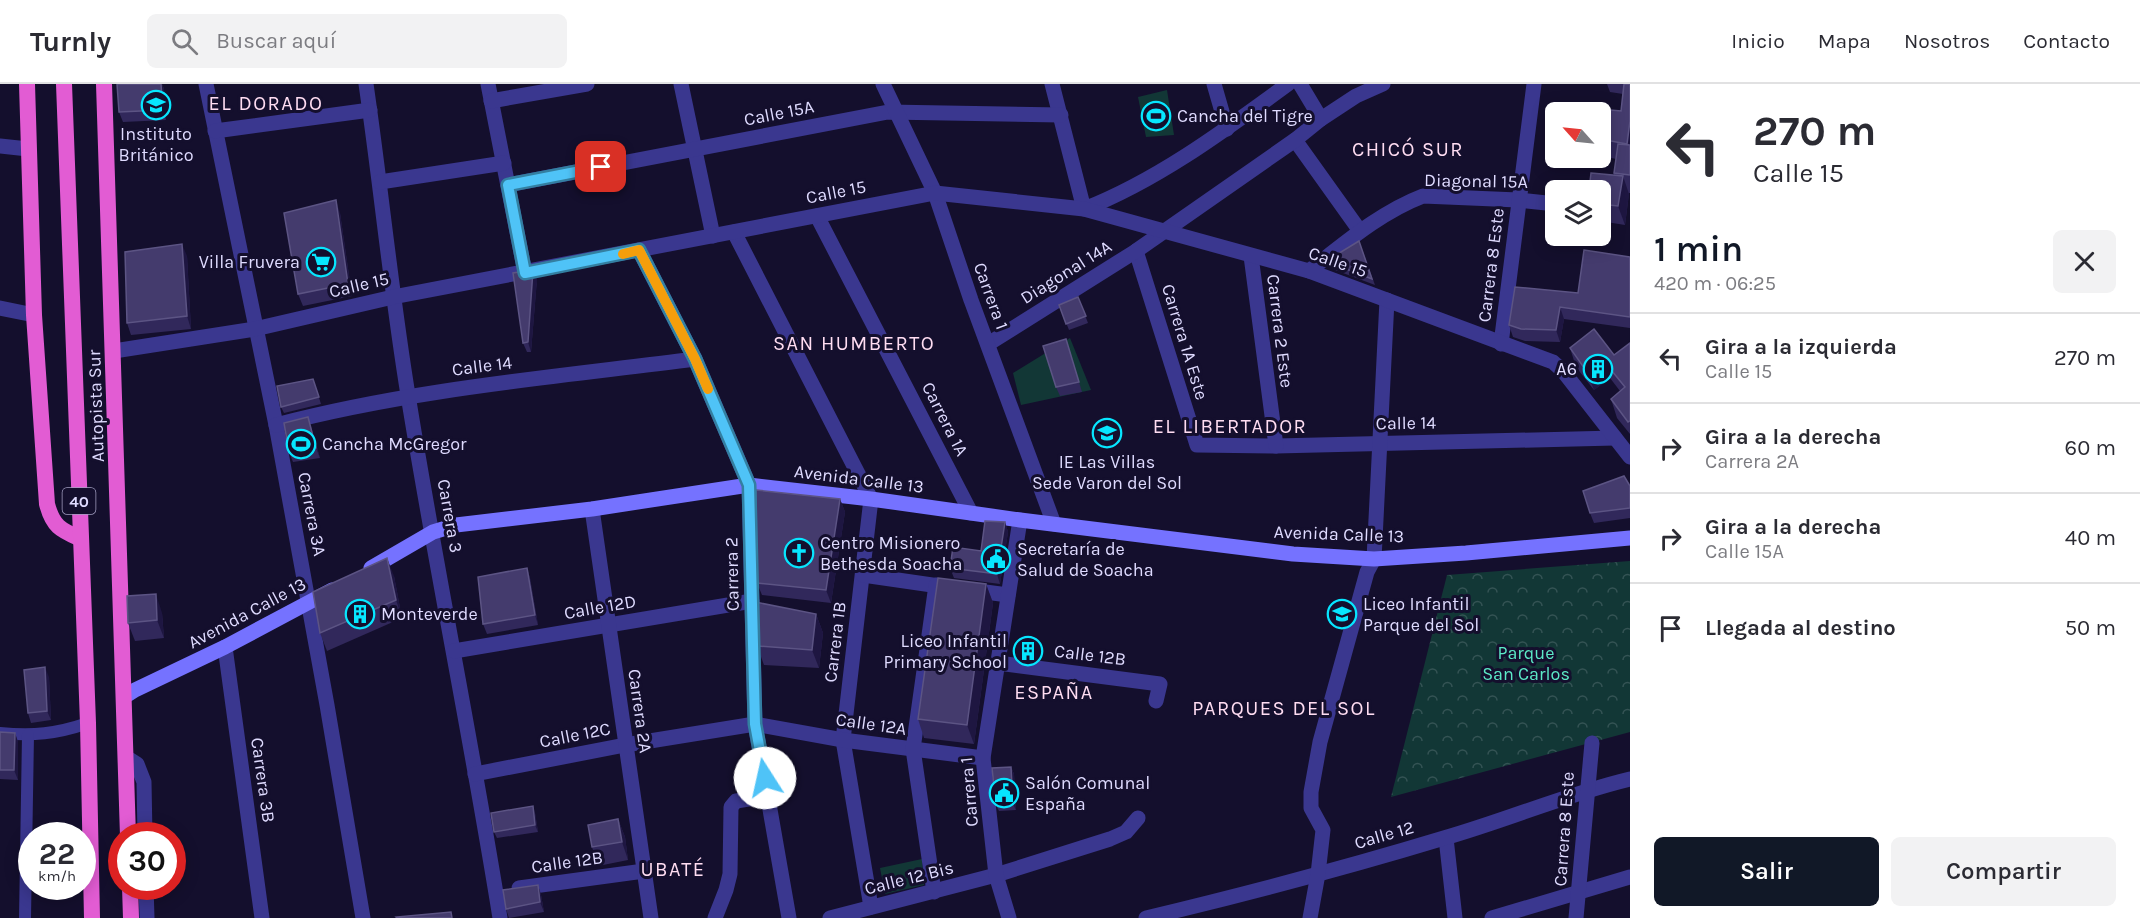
<!DOCTYPE html>
<html lang="es">
<meta charset="utf-8">
<style>
:root{--surface:#fff;--page:#f2f2f3;--text:#2b2b33;--muted:#7c7c81;--line:#e1e1e2;--accent:#111827}
body{margin:0;font-family:Karla,sans-serif;background:var(--page);color:var(--text);height:100vh;display:flex;flex-direction:column;font-size:22px;white-space:nowrap}
*{box-sizing:border-box;margin:0}
p{font-size:20px;color:var(--muted)}
.icon{flex:none;width:33px;height:33px;fill:none;stroke:currentColor;stroke-width:2;stroke-linecap:round;stroke-linejoin:round}
.map{position:relative;flex:1;overflow:hidden}
.details{display:flex;flex-direction:column;background:var(--surface);width:510px}
.details>*{flex:none}
.hud{background:#fff;color:var(--text);overflow:hidden}
.needle{width:39px;rotate:297deg}
.controls{position:absolute;left:1545px;top:18px;display:grid;gap:12px}
.controls a{display:grid;place-items:center;width:66px;height:66px;border-radius:9px;background:var(--surface);box-shadow:0 3px 15px #0003;font-size:30px}
.speed{position:absolute;left:18px;top:738px;display:flex;gap:12px;font-size:30px;font-weight:700;text-align:center}
.speed>*{display:grid;place-content:center;width:78px;height:78px;border-radius:50%;background:var(--surface);box-shadow:0 3px 15px #0003;line-height:1}
.speed small{font-size:15px;font-weight:400}
.speed .limit{border:9px solid #d22;background:#fff;color:#111}
.pin{position:absolute;display:grid;place-items:center;width:51px;height:51px;color:#fff;margin:-26px;border-radius:12px;box-shadow:0 3px 9px #0006}
.me{position:absolute;width:66px;margin:-33px;rotate:350deg;stroke-linejoin:round;filter:drop-shadow(0 0 4px #0008)}
.turn{display:flex;align-items:center;gap:21px;height:126px;padding:0 24px;font-size:27px}
.turn .icon{width:78px;height:78px;stroke-width:2.5}
.turn b{display:block;font-size:42px;line-height:51px}
.round{display:grid;place-items:center;flex:none;width:63px;height:63px;border-radius:9px;background:var(--page)}
.overview{display:flex;align-items:center;justify-content:space-between;height:102px;padding:0 24px}
h1{font-size:36px;font-weight:600;line-height:45px;color:var(--accent)}
.button{display:flex;gap:12px;margin-top:auto;padding:12px 24px}
.button a{flex:1;height:69px;border-radius:9px;background:var(--accent);color:#fff;font-size:24px;font-weight:600;line-height:69px;text-align:center}
.button a+a{background:var(--page);color:var(--text)}
ul{padding:0;list-style:none}
li{display:flex;align-items:center;gap:18px;height:90px;padding:0 24px;border-top:2px solid var(--line)}
li div{flex:1}
li b{display:block;font-size:22px}
li em{font-style:normal}
header{display:flex;align-items:center;gap:36px;box-sizing:border-box;height:84px;padding:0 30px;background:var(--surface);border-bottom:2px solid var(--line)}
header strong{font-size:28px}
nav{display:flex;gap:33px;margin-inline-start:auto;font-size:21px}
.search{width:420px;height:54px;background:var(--page);display:flex;align-items:center;gap:15px;box-sizing:border-box;padding:0 21px;border-radius:9px;color:var(--muted);font-size:22px}
main{display:flex;flex:1;min-height:0}
.map>svg:first-child{display:block}
.grass{fill:#123736}
.park{fill:url(#park-crowns)}
.lines{fill:none;stroke-linecap:round;stroke-linejoin:round}
.pedestrian{stroke:#3a378f;stroke-width:12}
.minor{stroke:#3a378f;stroke-width:15}
.tertiary{stroke:#3a378f;stroke-width:15}
.secondary{stroke:#7572ff;stroke-width:15}
.trunk{stroke:#e25cd3;stroke-width:16}
.wall{fill:#31285b}
.shaded-wall{fill:#1e1641}
.building{fill:#443b6d;stroke:#5c5484;stroke-width:1.5}
.route-casing{stroke:#337fa1;stroke-width:15}
.route{stroke:#4fc3f7;stroke-width:10}
.slow{stroke:#f59e0b;stroke-width:10}
.labels{text-anchor:middle;dominant-baseline:central;stroke-width:6;stroke-linejoin:round;paint-order:stroke}
.shield{fill:#140f2d;stroke:#a29ec0;stroke-width:1.5}
.shield-label{font-size:16px;font-weight:bold;fill:#dfdbff}
.street-label{font-size:18px;fill:#dfdbff;stroke:#140f2d}
.poi-label{font-size:18px;fill:#dfdbff;stroke:#140f2d;text-anchor:start}
.park-label{font-size:18px;fill:#5ceac7;stroke:#140f2d}
.neighbourhood-label{font-size:20px;letter-spacing:1.5px;fill:#ffddf2;stroke:#140f2d}
</style>
<header>
<strong>Turnly</strong>
<div class="search"><svg class="icon" aria-label="search" viewBox="0 0 24 24"><circle cx="10" cy="10" r="6"/><path d="M15 15l6 6"/></svg>Buscar aquí</div>
<nav><a>Inicio</a><a>Mapa</a><a>Nosotros</a><a>Contacto</a></nav>
</header>
<main>
<div class="map">
<svg width="1630" height="834" viewBox="0 0 1630 834">
<defs>
<pattern id="park-crowns" width="20" height="18" patternUnits="userSpaceOnUse" patternTransform="scale(1.5)"><rect width="20" height="18" fill="#123736"/><path d="M2 6a3 3 0 1 1 6 0M12 15a3 3 0 1 1 6 0" fill="none" stroke="#345354"/></pattern>
</defs>
<rect width="100%" height="100%" fill="#140f2d"/>
<!-- grass -->
<g class="grass">
<path d="M1167 6 1174 51 1146 53 1138 13Z"/>
<path d="M1070 254 1091 306 1021 321 1013 289Z"/>
<path d="M922 775 924 801 885 810 880 784Z"/>
</g>
<!-- park -->
<path class="park" d="M1630 477V648L1391 713 1447 491Z"/>
<g class="lines">
<!-- pedestrian -->
<g class="pedestrian">
<path d="M0 649C33 652 56 650 88 639"/>
<path d="M25 834 28 651"/>
</g>
<!-- minor -->
<g class="minor">
<path d="M206 0 276 341 327 621 363 834"/>
<path d="M366 0C381 103 391 207 408 311 436 485 472 659 500 834"/>
<path d="M488 0 525 189"/>
<path d="M681 0 713 152"/>
<path d="M1052 0 1084 125C1158 96 1225 46 1288 0"/>
<path d="M1214 0 1227 45"/>
<path d="M1300 0 1321 35"/>
<path d="M491 17 587 0"/>
<path d="M215 47 370 26"/>
<path d="M1295 56 1360 147"/>
<path d="M0 62 28 65"/>
<path d="M380 98 504 79"/>
<path d="M508 101 888 28 1061 31"/>
<path d="M817 132 971 429"/>
<path d="M734 148 871 415 843 656 871 823"/>
<path d="M639 166 695 275 749 401 755 640 789 834"/>
<path d="M1136 167 1197 361 1276 362 1615 354"/>
<path d="M1251 172 1276 362"/>
<path d="M1309 187C1345 159 1381 128 1423 112L1518 116 1556 120"/>
<path d="M0 224 34 231"/>
<path d="M988 260 1136 167 1295 56 1321 35 1356 12 1383 0"/>
<path d="M1501 260 1534 0"/>
<path d="M276 341C413 305 555 293 695 275"/>
<path d="M863 491 946 503"/>
<path d="M970 506 1008 511"/>
<path d="M225 563 262 834"/>
<path d="M454 567 752 517"/>
<path d="M998 579 1160 600 1156 617"/>
<path d="M126 673 137 680 144 698 145 752"/>
<path d="M475 690 625 661 755 640 843 656 983 674"/>
<path d="M1446 754 1455 834"/>
<path d="M146 802 147 834"/>
<path d="M519 804 644 787"/>
<path d="M934 808 913 665 936 501"/>
<path d="M715 834 726 806 730 790 731 723 736 717 768 712"/>
<path d="M830 834 996 791 1110 755 1126 748 1138 734"/>
<path d="M1009 834 996 791 983 674 1020 436"/>
<path d="M1146 834C1246 810 1345 784 1444 754 1507 736 1567 710 1630 695"/>
<path d="M1310 834 1318 790 1323 746 1311 724V708L1320 658 1367 488 1374 475 1387 216"/>
<path d="M1492 834 1630 793"/>
<path d="M1576 834 1592 659"/>
</g>
<!-- tertiary -->
<g class="tertiary">
<path d="M883 0 935 109 971 216 1054 440"/>
<path d="M114 267 255 245 393 213 935 109 1084 125 1309 187 1553 278 1563 287 1630 373"/>
<path d="M592 425 651 834"/>
</g>
<!-- secondary -->
<g class="secondary">
<path d="M371 484 433 448 456 441 592 425 749 401 871 415 1020 436 1293 470 1374 475 1466 469 1630 454"/>
<path d="M124 613 135 606 225 563 332 506"/>
</g>
<!-- trunk -->
<g class="trunk">
<path d="M27 0 34 231 47 420C53 443 61 446 81 455"/>
<path d="M64 0 88 639 92 834"/>
<path d="M104 0 128 752"/>
<path d="M130 802 131 834"/>
</g>
</g>
<!-- wall -->
<g class="wall">
<path d="M117 0H162L164 5 166 36 123 38 119 28Z"/>
<path d="M1607 0H1630V109H1629L1625 141 1600 137V106L1614 91V89L1616 75 1603 72 1600 66V28L1621 27 1623 10 1610 8Z"/>
<path d="M340 129 352 212 303 222 298 210Z"/>
<path d="M1359 157 1375 201 1335 186 1333 180Z"/>
<path d="M187 172 191 245 131 251 127 239Z"/>
<path d="M1630 173V244L1564 235 1560 258 1525 257 1513 253 1509 241 1578 209Z"/>
<path d="M537 195 531 268H527L523 259Z"/>
<path d="M1078 213 1088 239 1069 246 1059 221Z"/>
<path d="M1630 259V350L1617 334 1611 315 1620 307 1610 294 1594 306 1576 283 1570 264 1614 271Z"/>
<path d="M1069 264 1082 308 1060 312 1056 303Z"/>
<path d="M313 295 321 320 284 329 281 323Z"/>
<path d="M311 343 320 374 293 378 289 368Z"/>
<path d="M1630 402V434L1594 439 1590 429Z"/>
<path d="M840 415 845 428 831 519 762 511 757 499Z"/>
<path d="M1005 438 1008 448 1000 500 954 494 950 484 981 467Z"/>
<path d="M527 484 530 494 538 541 487 550 483 540Z"/>
<path d="M394 492 402 534 327 567 320 549Z"/>
<path d="M986 500 993 519 974 660 924 654 918 635Z"/>
<path d="M162 529 164 554 135 557 128 539Z"/>
<path d="M816 530 823 549 819 584 764 581 757 562Z"/>
<path d="M49 593 51 636 31 639 28 629Z"/>
<path d="M0 648 15 649 18 658V696L0 695Z"/>
<path d="M1011 683 1014 690 1016 726 999 727 996 721Z"/>
<path d="M535 729 538 748 497 754 494 748Z"/>
<path d="M618 735 625 753 628 776 598 782 592 763Z"/>
<path d="M538 801 541 811 544 828 509 834 506 825Z"/>
</g>
<!-- shaded-wall -->
<g class="shaded-wall">
<path d="M161 0H162L164 5 166 36 163 26Z"/>
<path d="M1630 37V69L1627 60Z"/>
<path d="M1623 92 1629 110 1625 141 1618 122Z"/>
<path d="M336 116 340 129 352 212 348 200Z"/>
<path d="M182 160 187 172 191 245 187 232Z"/>
<path d="M533 186 537 195 531 268 528 258Z"/>
<path d="M1560 223 1564 235 1560 258 1556 246Z"/>
<path d="M1603 276 1610 294 1594 306 1587 288Z"/>
<path d="M308 333 311 343 320 374 316 364Z"/>
<path d="M840 415 845 428 831 519 826 506Z"/>
<path d="M1005 438 1008 448 1000 500 997 490Z"/>
<path d="M387 474 394 492 402 534 396 516Z"/>
<path d="M527 484 530 494 538 541 535 531Z"/>
<path d="M986 500 993 519 974 660 967 641Z"/>
<path d="M156 510 162 529 164 554 157 536Z"/>
<path d="M816 530 823 549 819 584 812 566Z"/>
<path d="M45 583 49 593 51 636 47 627Z"/>
<path d="M15 649 18 658V696L14 686Z"/>
<path d="M1011 683 1014 690 1016 726 1013 720Z"/>
<path d="M533 722 535 729 538 748 535 741Z"/>
<path d="M618 735 625 753 628 776 622 758Z"/>
<path d="M538 801 541 811 544 828 540 818Z"/>
</g>
<!-- building -->
<g class="building">
<path d="M117 0H161L163 26 119 28Z"/>
<path d="M1624 0H1630V37L1627 60 1600 55V28H1599L1600 25 1621 27Z"/>
<path d="M1618 60 1630 61V91L1614 89Z"/>
<path d="M1591 89 1623 92 1618 122 1600 120V106H1589Z"/>
<path d="M336 116 348 200 298 210 284 129Z"/>
<path d="M1359 157 1372 195 1333 180 1336 171Z"/>
<path d="M182 160 187 232 127 239 125 168Z"/>
<path d="M1584 166 1630 173V233L1560 223 1556 246 1521 245 1509 241 1515 203 1578 209Z"/>
<path d="M533 186 528 258 523 259 513 189Z"/>
<path d="M1078 213 1086 232 1066 240 1059 221Z"/>
<path d="M1594 245 1614 271 1630 259V337L1628 338 1611 315 1625 303 1603 276 1587 288 1570 264Z"/>
<path d="M1066 255 1079 298 1056 303 1043 262Z"/>
<path d="M313 295 319 313 281 323 277 302Z"/>
<path d="M308 333 316 364 289 368 284 339Z"/>
<path d="M1624 392 1630 402V424L1590 429 1583 407Z"/>
<path d="M756 406 840 415 826 506 757 499Z"/>
<path d="M985 437 1005 438 997 490 950 484 953 463 981 467Z"/>
<path d="M387 474 396 516 320 549 313 508Z"/>
<path d="M527 484 535 531 483 540 478 493Z"/>
<path d="M938 494 986 500 967 641 918 635Z"/>
<path d="M156 510 157 536 128 539 127 512Z"/>
<path d="M755 518 816 530 812 566 757 562Z"/>
<path d="M45 583 47 627 28 629 24 586Z"/>
<path d="M0 648 15 649 14 686H0Z"/>
<path d="M1011 683 1013 720 996 721 992 684Z"/>
<path d="M533 722 535 741 494 748 491 729Z"/>
<path d="M618 735 622 758 592 763 588 741Z"/>
<path d="M538 801 540 818 506 825 503 806Z"/>
<path d="M451 828 452 834H397L396 833Z"/>
</g>
<g class="lines">
<!-- route casing -->
<g class="route-casing">
<path id="route" d="M601 83 508 101 525 189 639 166 695 275 749 401 755 640 765 694"/>
</g>
<!-- route -->
<use href="#route" class="route"/>
<!-- slow -->
<path class="slow" d="M623 170 639 166 695 275 708 305"/>
</g>
<!-- icons -->
<defs>
<g id="university-ring" transform="scale(1.5)"><circle r="9.5" fill="#140f2d" stroke="#07e6ff" stroke-width="1.5"/><path d="M0-5L7-2L0 1L-7-2ZM-4 1L0 2.5L4 1V4Q0 6-4 4Z" fill="#07e6ff"/></g>
<g id="stadium-ring" transform="scale(1.5)"><circle r="9.5" fill="#140f2d" stroke="#07e6ff" stroke-width="1.5"/><path d="M0-5a6.5 5 0 1 0 0 10a6.5 5 0 1 0 0-10ZM-3.5-1.8h7v3.6h-7Z" fill="#07e6ff"/></g>
<g id="supermarket-ring" transform="scale(1.5)"><circle r="9.5" fill="#140f2d" stroke="#07e6ff" stroke-width="1.5"/><path d="M-6-5.5h2.5l.6 2H6L4.5 2H-2.5L-4.4-4H-6ZM-1.5 3.2a1.3 1.3 0 1 0 .1 0ZM3 3.2a1.3 1.3 0 1 0 .1 0Z" fill="#07e6ff"/></g>
<g id="building-ring" transform="scale(1.5)"><circle r="9.5" fill="#140f2d" stroke="#07e6ff" stroke-width="1.5"/><path d="M-4-6H4V6H1V3H-1V6H-4ZM-2.5-4.3h1.7v1.8h-1.7ZM.8-4.3h1.7v1.8H.8ZM-2.5-1h1.7V.8h-1.7ZM.8-1h1.7V.8H.8Z" fill="#07e6ff"/></g>
<g id="school-ring" transform="scale(1.5)"><circle r="9.5" fill="#140f2d" stroke="#07e6ff" stroke-width="1.5"/><path d="M0-5L7-2L0 1L-7-2ZM-4 1L0 2.5L4 1V4Q0 6-4 4Z" fill="#07e6ff"/></g>
<g id="church-ring" transform="scale(1.5)"><circle r="9.5" fill="#140f2d" stroke="#07e6ff" stroke-width="1.5"/><path d="M-1.2-6h2.4v3.5h3.3v2.4h-3.3V6h-2.4V-.1h-3.3v-2.4h3.3Z" fill="#07e6ff"/></g>
<g id="civic-ring" transform="scale(1.5)"><circle r="9.5" fill="#140f2d" stroke="#07e6ff" stroke-width="1.5"/><path d="M-.6-6.5H3V-4.5H.6V-3L4-1V1h2V6H-6V1h2V-1L-.6-3ZM-1.2 2.5V6h2.4V2.5Z" fill="#07e6ff"/></g>
</defs>
<g fill-rule="evenodd">
<use href="#university-ring" x="156" y="21"/>
<use href="#stadium-ring" x="1156" y="32"/>
<use href="#supermarket-ring" x="321" y="178"/>
<use href="#building-ring" x="1598" y="285"/>
<use href="#school-ring" x="1107" y="349"/>
<use href="#stadium-ring" x="301" y="360"/>
<use href="#church-ring" x="799" y="469"/>
<use href="#civic-ring" x="996" y="475"/>
<use href="#building-ring" x="360" y="530"/>
<use href="#school-ring" x="1342" y="530"/>
<use href="#building-ring" x="1028" y="567"/>
<use href="#civic-ring" x="1004" y="709"/>
</g>
<g class="labels">
<!-- shield labels -->
<rect class="shield" x="62.5" y="404" width="33" height="26" rx="4.5"/>
<g class="shield-label">
<text x="79" y="417">40</text>
</g>
<!-- street labels -->
<g class="street-label">
<text transform="translate(779 29) rotate(-11)">Calle 15A</text>
<text transform="translate(1476 97) rotate(1)">Diagonal 15A</text>
<text transform="translate(836 108) rotate(-11)">Calle 15</text>
<text transform="translate(1338 178) rotate(19)">Calle 15</text>
<text transform="translate(1491 181) rotate(-83)">Carrera 8 Este</text>
<text transform="translate(1066 188) rotate(-32)">Diagonal 14A</text>
<text transform="translate(359 201) rotate(-13)">Calle 15</text>
<text transform="translate(991 212) rotate(70)">Carrera 1</text>
<text transform="translate(1280 247) rotate(83)">Carrera 2 Este</text>
<text transform="translate(1185 258) rotate(73)">Carrera 1A Este</text>
<text transform="translate(482 282) rotate(-7)">Calle 14</text>
<text transform="translate(96 322) rotate(-92)">Autopista Sur</text>
<text transform="translate(945 335) rotate(63)">Carrera 1A</text>
<text transform="translate(1406 339) rotate(-1)">Calle 14</text>
<text transform="translate(859 395) rotate(7)">Avenida Calle 13</text>
<text transform="translate(312 430) rotate(79)">Carrera 3A</text>
<text transform="translate(450 432) rotate(80)">Carrera 3</text>
<text transform="translate(1339 450) rotate(2)">Avenida Calle 13</text>
<text transform="translate(732 490) rotate(-91)">Carrera 2</text>
<text transform="translate(600 523) rotate(-10)">Calle 12D</text>
<text transform="translate(247 529) rotate(-28)">Avenida Calle 13</text>
<text transform="translate(835 558) rotate(-83)">Carrera 1B</text>
<text transform="translate(1090 571) rotate(7)">Calle 12B</text>
<text transform="translate(640 627) rotate(82)">Carrera 2A</text>
<text transform="translate(871 640) rotate(8)">Calle 12A</text>
<text transform="translate(575 651) rotate(-11)">Calle 12C</text>
<text transform="translate(263 696) rotate(82)">Carrera 3B</text>
<text transform="translate(969 708) rotate(-95)">Carrera 1</text>
<text transform="translate(1564 745) rotate(-86)">Carrera 8 Este</text>
<text transform="translate(1384 751) rotate(-16)">Calle 12</text>
<text transform="translate(567 778) rotate(-8)">Calle 12B</text>
<text transform="translate(909 794) rotate(-14)">Calle 12 Bis</text>
</g>
<!-- poi labels -->
<g class="poi-label">
<text x="1177" y="32">Cancha del Tigre</text>
<text x="156" y="50" text-anchor="middle">Instituto<tspan x="156" dy="21">Británico</tspan></text>
<text x="300" y="178" text-anchor="end">Villa Fruvera</text>
<text x="1577" y="285" text-anchor="end">A6</text>
<text x="322" y="360">Cancha McGregor</text>
<text x="1107" y="378" text-anchor="middle">IE Las Villas<tspan x="1107" dy="21">Sede Varon del Sol</tspan></text>
<text x="820" y="459">Centro Misionero<tspan x="820" dy="21">Bethesda Soacha</tspan></text>
<text x="1017" y="465">Secretaría de<tspan x="1017" dy="21">Salud de Soacha</tspan></text>
<text x="1363" y="520">Liceo Infantil<tspan x="1363" dy="21">Parque del Sol</tspan></text>
<text x="381" y="530">Monteverde</text>
<text x="1007" y="557" text-anchor="end">Liceo Infantil<tspan x="1007" dy="21">Primary School</tspan></text>
<text x="1025" y="699">Salón Comunal<tspan x="1025" dy="21">España</tspan></text>
</g>
<!-- park labels -->
<g class="park-label">
<text x="1526" y="569">Parque<tspan x="1526" dy="21">San Carlos</tspan></text>
</g>
<!-- neighbourhood labels -->
<g class="neighbourhood-label">
<text x="266" y="19">EL DORADO</text>
<text x="1408" y="65">CHICÓ SUR</text>
<text x="854" y="259">SAN HUMBERTO</text>
<text x="1230" y="342">EL LIBERTADOR</text>
<text x="1054" y="608">ESPAÑA</text>
<text x="1284" y="624">PARQUES DEL SOL</text>
<text x="673" y="785">UBATÉ</text>
</g>
</g>
</svg>
<div class="controls">
<a><svg class="needle" viewBox="-14 -14 28 28"><path d="M0-13l5 13h-10z" fill="#e53935"/><path d="M0 13l5-13h-10z" fill="#7c7c81"/></svg></a>
<a><svg class="icon" aria-label="layers" viewBox="0 0 24 24"><path d="M12 4l9 5-9 5-9-5zM3 14l9 5 9-5"/></svg></a>
</div>
<div class="speed"><div>22<small>km/h</small></div><div class="limit">30</div></div>
<div class="pin" style="left:601px;top:83px;background:#d93025"><svg class="icon" aria-label="arrive" viewBox="0 0 24 24"><path d="M6 21V4h12l-3 4 3 4H6"/></svg></div>
<svg class="me" style="left:765px;top:694px" viewBox="-20 -20 40 40"><circle r="19" fill="#fff"/><path d="M0-13L10 11 0 6-10 11z" fill="#4fc3f7"/></svg>
</div>
<section class="details">
<div class="hud">
<div class="turn"><svg class="icon" aria-label="left" viewBox="0 0 24 24"><path d="M17 20v-9H6M10 6l-5 5 5 5"/></svg><div><b>270 m</b>Calle 15</div></div>
</div>
<div class="overview"><div><h1>1 min</h1><p>420 m · 06:25</p></div><a class="round"><svg class="icon" aria-label="close" viewBox="0 0 24 24"><path d="M6 6l12 12M18 6L6 18"/></svg></a></div>
<ul>
<li><svg class="icon" aria-label="left" viewBox="0 0 24 24"><path d="M17 20v-9H6M10 6l-5 5 5 5"/></svg><div><b>Gira a la izquierda</b><p>Calle 15</p></div><em>270 m</em></li>
<li><svg class="icon" aria-label="right" viewBox="0 0 24 24"><path d="M7 20v-9h11M14 6l5 5-5 5"/></svg><div><b>Gira a la derecha</b><p>Carrera 2A</p></div><em>60 m</em></li>
<li><svg class="icon" aria-label="right" viewBox="0 0 24 24"><path d="M7 20v-9h11M14 6l5 5-5 5"/></svg><div><b>Gira a la derecha</b><p>Calle 15A</p></div><em>40 m</em></li>
<li><svg class="icon" aria-label="arrive" viewBox="0 0 24 24"><path d="M6 21V4h12l-3 4 3 4H6"/></svg><div><b>Llegada al destino</b></div><em>50 m</em></li>
</ul>
<div class="button"><a>Salir</a><a>Compartir</a></div>
</section>
</main>
